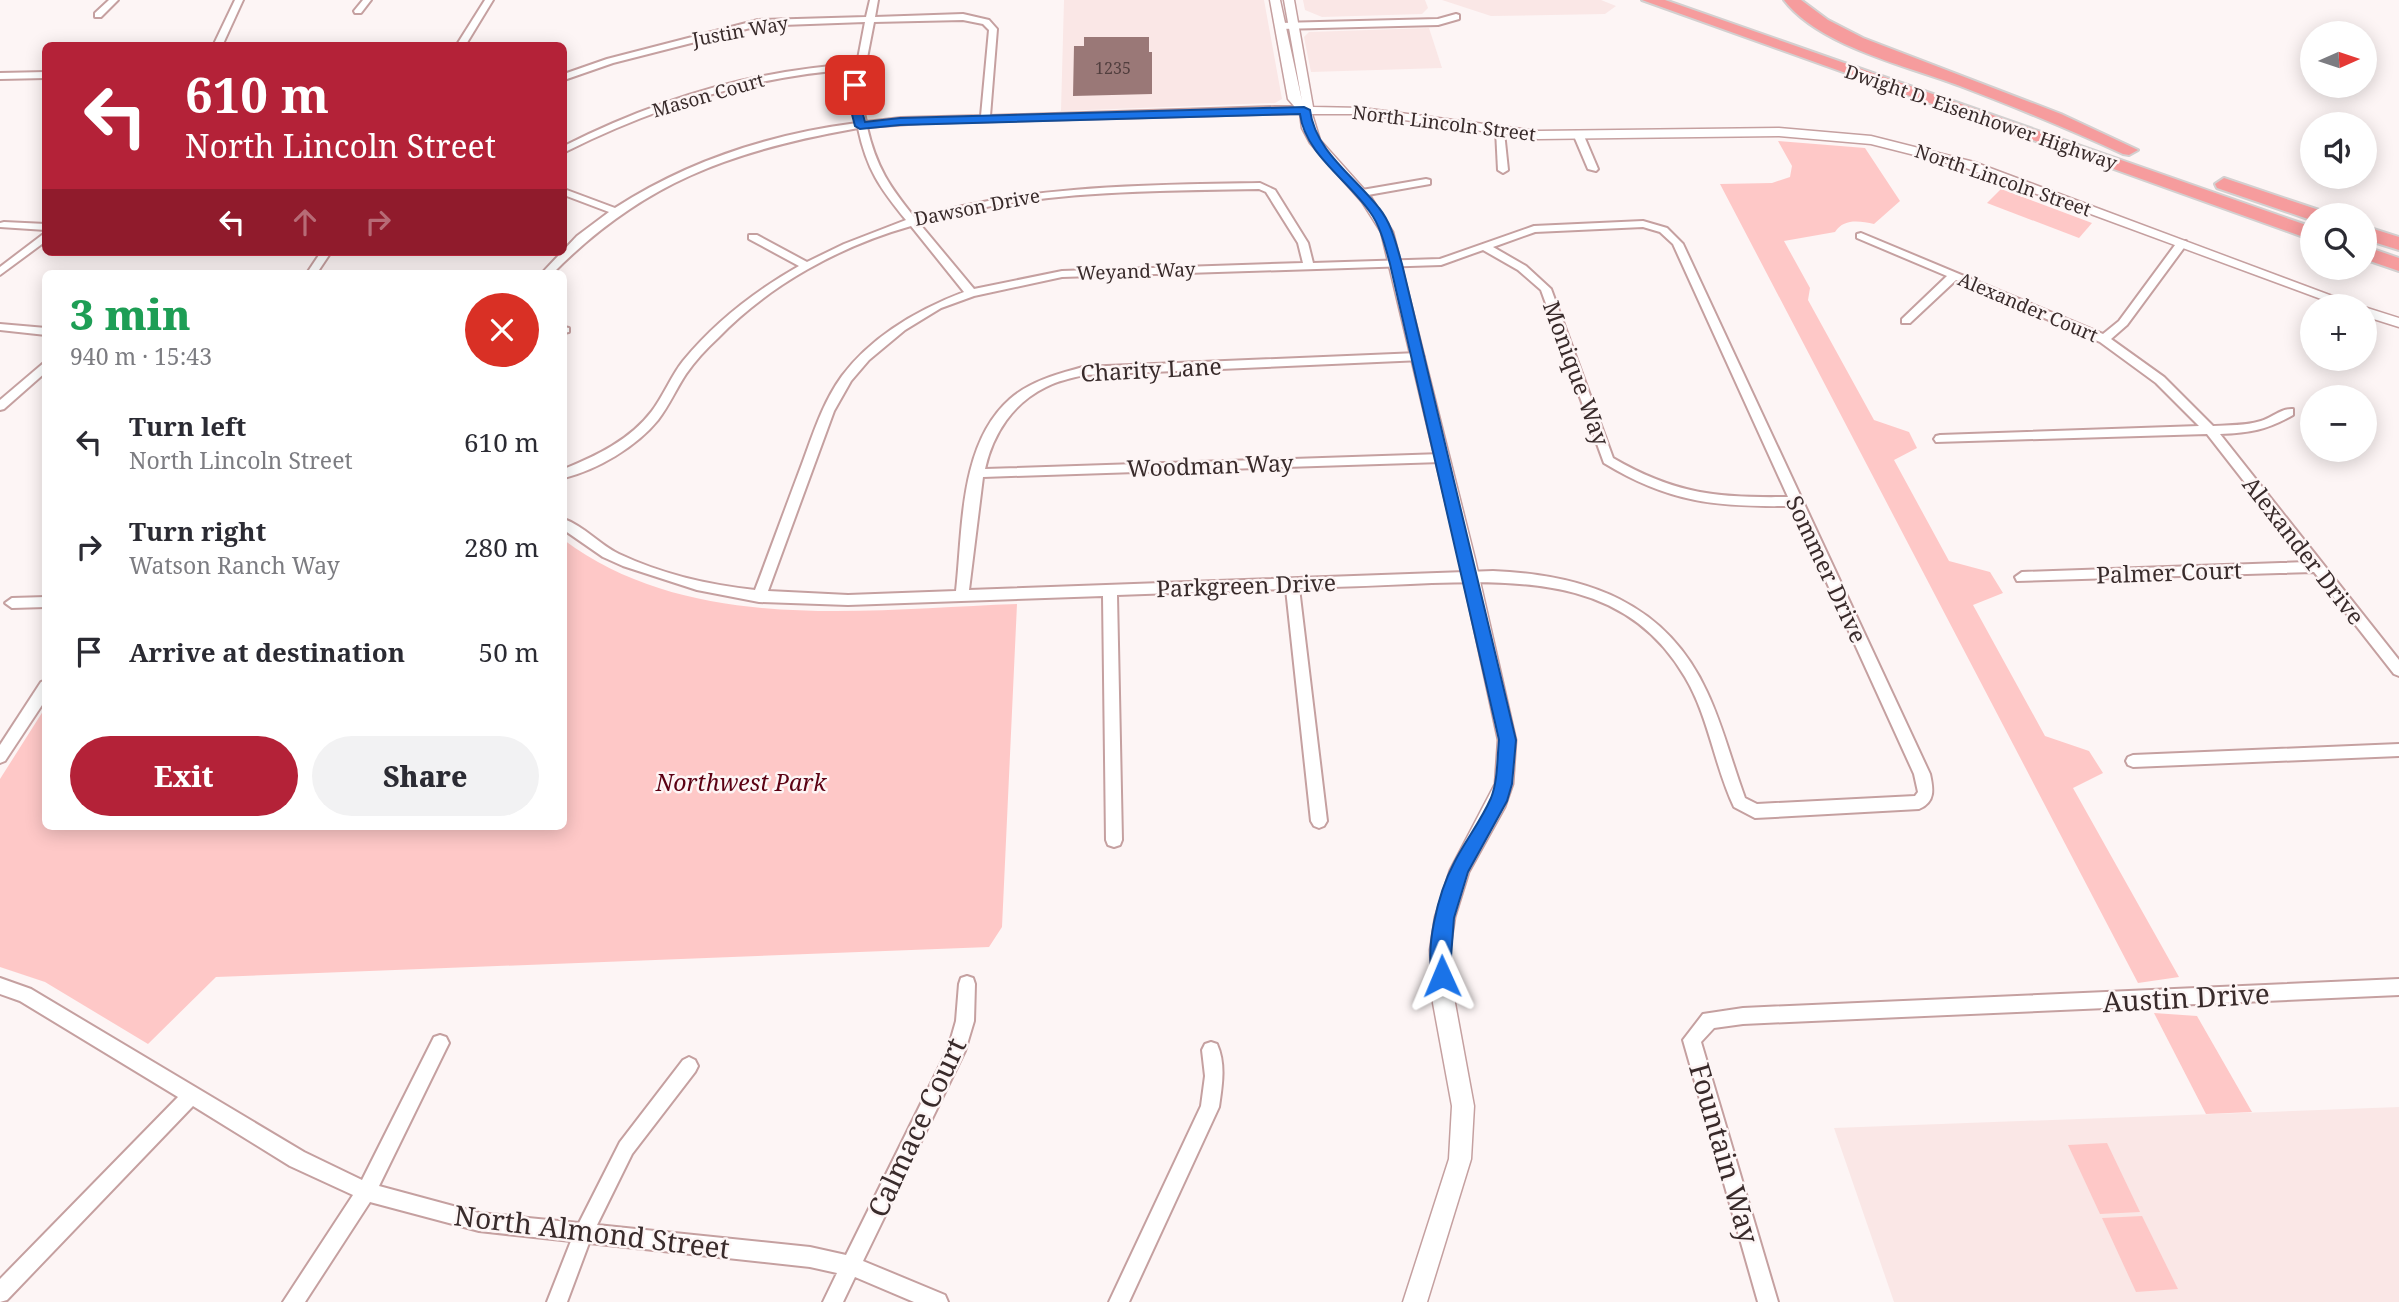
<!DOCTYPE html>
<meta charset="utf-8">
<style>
:root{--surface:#fff;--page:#f2f2f3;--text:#2b2b33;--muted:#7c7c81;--accent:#b42238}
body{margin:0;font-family:"Noto Serif",serif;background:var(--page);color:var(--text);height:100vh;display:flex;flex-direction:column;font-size:26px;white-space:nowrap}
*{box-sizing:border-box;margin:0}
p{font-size:23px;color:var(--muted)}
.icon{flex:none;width:38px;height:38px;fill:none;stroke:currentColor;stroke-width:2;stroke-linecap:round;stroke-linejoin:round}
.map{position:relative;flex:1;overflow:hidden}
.sheet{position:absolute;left:42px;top:270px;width:525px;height:560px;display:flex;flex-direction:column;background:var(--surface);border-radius:10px;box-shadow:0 4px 18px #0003}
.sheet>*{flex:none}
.guide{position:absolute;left:42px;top:42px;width:525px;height:214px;border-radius:10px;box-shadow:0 4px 18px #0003;background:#b42238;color:#fff;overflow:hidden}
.needle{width:46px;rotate:87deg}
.buttons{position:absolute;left:2300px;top:21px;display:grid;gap:14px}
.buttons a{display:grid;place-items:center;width:77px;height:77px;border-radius:50%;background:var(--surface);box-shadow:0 4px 18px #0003;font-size:35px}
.pin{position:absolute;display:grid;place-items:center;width:60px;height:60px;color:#fff;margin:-30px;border-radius:14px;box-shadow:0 4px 10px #0006}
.me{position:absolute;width:77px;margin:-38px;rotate:359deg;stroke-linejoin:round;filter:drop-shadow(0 0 5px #0008)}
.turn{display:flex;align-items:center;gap:24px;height:147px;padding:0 28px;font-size:32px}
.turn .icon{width:91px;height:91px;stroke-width:2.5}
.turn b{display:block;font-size:49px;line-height:60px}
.lanes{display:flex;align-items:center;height:66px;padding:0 28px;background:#0003;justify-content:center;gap:35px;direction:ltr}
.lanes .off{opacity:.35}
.round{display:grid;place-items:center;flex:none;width:74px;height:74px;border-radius:37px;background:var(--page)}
.head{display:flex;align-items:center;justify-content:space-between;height:119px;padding:0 28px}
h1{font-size:42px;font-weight:800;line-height:52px;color:#1e9e55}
.cta{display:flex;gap:14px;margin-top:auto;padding:14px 28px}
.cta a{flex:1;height:80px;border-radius:42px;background:var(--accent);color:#fff;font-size:28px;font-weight:800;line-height:80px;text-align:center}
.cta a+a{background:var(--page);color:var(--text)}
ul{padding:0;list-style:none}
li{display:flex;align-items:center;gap:21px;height:105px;padding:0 28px}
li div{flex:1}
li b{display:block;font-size:26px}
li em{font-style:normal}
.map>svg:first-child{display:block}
.built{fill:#fae7e6}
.green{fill:#fec8c7}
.building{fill:#9a7877}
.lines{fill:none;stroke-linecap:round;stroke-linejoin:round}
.minor-casing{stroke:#c5a0a0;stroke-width:4}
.tertiary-casing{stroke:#c5a0a0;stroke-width:3}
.motorway-casing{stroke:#d3d0d0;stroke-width:4}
.minor{fill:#fff;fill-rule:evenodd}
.tertiary{fill:#fff;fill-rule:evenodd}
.motorway{fill:#f69c9d;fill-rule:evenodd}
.route{fill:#1a73e8;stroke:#114b97;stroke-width:2}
.labels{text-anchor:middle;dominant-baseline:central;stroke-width:5;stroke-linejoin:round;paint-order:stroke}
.far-number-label{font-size:16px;fill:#513e3e}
.far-street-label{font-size:19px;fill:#392b2b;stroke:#fdf5f5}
.street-label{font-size:23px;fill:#392b2b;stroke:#fdf5f5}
.park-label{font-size:23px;font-style:italic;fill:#5b0113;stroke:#fdf5f5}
.near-street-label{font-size:28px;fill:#392b2b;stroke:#fdf5f5}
</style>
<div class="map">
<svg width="2399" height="1302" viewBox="0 0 2399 1302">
<rect width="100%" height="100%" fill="#fdf5f5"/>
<!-- built -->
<g class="built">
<path d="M1064 0H1264L1282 99 1275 103 1061 111Z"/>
<path d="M1303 0H1425L1428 8 1422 14 1322 17 1305 10Z"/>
<path d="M1442 0H1601L1616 6 1605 14 1491 16Z"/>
<path d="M1429 28 1442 68 1311 72 1304 37 1309 32Z"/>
<path d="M2399 1107V1302H1894L1834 1128Z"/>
</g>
<!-- green -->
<g class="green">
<path d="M1778 141 1865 148 1900 201 1874 224C1860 221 1844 218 1835 232L1784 241 1810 288 1808 300 1874 420 1909 432 1917 448 1894 460 1949 561 1990 572 2003 593 1973 605 2045 736 2089 751 2103 773 2073 788 2179 977 2138 983 1720 184 1772 183 1790 177 1792 166Z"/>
<path d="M2001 189 2092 223 2079 238 1987 203Z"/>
<path d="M564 540C691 635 869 609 1017 604L1002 927 989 947 216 977 148 1044 45 982 0 967V779L45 708 46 826H564Z"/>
<path d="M2154 1013 2197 1016 2252 1112 2206 1114Z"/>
<path d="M2107 1143 2140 1212 2100 1214 2068 1145Z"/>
<path d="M2142 1216 2178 1289 2136 1292 2102 1218Z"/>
</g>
<!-- building -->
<path class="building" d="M1084 37H1149V52H1152V94L1073 96 1074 46H1084Z"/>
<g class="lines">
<!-- minor casing -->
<g class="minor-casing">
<g id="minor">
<path d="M109 0H118L101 17H95V13Z"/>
<path d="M235 0H243L222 46H213Z"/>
<path d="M363 0H371L361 13H355L354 11Z"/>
<path d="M485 0H493L465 46H456Z"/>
<path d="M870 0H878L875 17 963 14 989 20 997 29 990 116 1275 107H1304L1309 110 1304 113 922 123 867 127C876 167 890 187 915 218 1028 185 1144 185 1260 183L1275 190 1308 243 1313 263 1440 259 1534 226 1643 221 1667 228 1683 244 1930 774C1933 788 1936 802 1919 809L1755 818 1734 807C1714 765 1709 717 1685 677 1629 581 1531 580 1432 583 1388 585 1344 587 1299 588L1327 821 1324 826 1319 828 1314 826 1311 821 1286 589 1117 595 1122 840 1120 845 1114 847 1108 845 1106 840 1103 596 848 605 759 602 697 590 623 566 603 557 564 530V519C584 526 600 545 619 554 661 574 709 585 755 590 771 548 786 506 802 464 813 434 823 402 842 376 872 336 919 309 964 292L911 226C840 246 769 285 718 338 706 349 695 361 686 374 676 389 669 406 658 420 636 447 597 470 564 478V469C596 456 630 440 652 411 664 395 671 376 683 361 715 322 755 291 799 266L749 239V235H757L807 262 844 244 906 220C880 188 867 170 858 128L853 129C730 151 642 183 553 273H542L577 236 609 212 564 195V189L615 208C687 161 771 134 857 123L850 94 856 69C753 76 659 105 567 151L564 152V146C657 99 753 70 857 64L865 22 758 26 613 63 564 80V74L607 59 758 20 866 17ZM963 20 983 24 989 30 981 116 901 118 866 122 860 94 874 22ZM1259 189 1266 192 1298 243 1303 263 1062 271 974 289 919 223C1030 190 1144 191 1259 189ZM1643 227 1660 232 1673 244 1788 497C1717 498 1675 494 1613 458L1551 289 1526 266 1493 247 1535 232ZM1483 250 1518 270 1541 290 1604 463C1670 503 1716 507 1792 506L1914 774 1918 792 1915 796 1757 804 1745 798C1732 763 1723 726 1707 692 1666 602 1586 575 1493 571L969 590 983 477 1442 462 1448 458 1442 454 985 469C993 433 1013 403 1046 387 1057 381 1072 378 1084 375L1422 360 1424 357 1418 353 1083 367C1058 374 1030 381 1010 399 959 444 963 529 956 591L848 595 768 591 834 411 851 381 869 360 905 330 941 308 974 296 1062 277 1441 265Z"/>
<path d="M1456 14 1459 15V19L1438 25 1280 29 1276 26 1280 23 1438 19Z"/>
<path d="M46 72V78L0 79V73Z"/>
<path d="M1496 130 1504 132 1508 170 1503 173 1498 170Z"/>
<path d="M1576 134 1584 136 1598 169 1596 171 1588 169 1574 136Z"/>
<path d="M1426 179 1430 180V184L1362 196 1357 193 1362 190Z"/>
<path d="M4 222 46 224V230L0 227V223Z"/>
<path d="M46 232V241L0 275V267Z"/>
<path d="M1861 233 2103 334 2119 321 2178 241H2186V245L2127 325 2111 339 2164 377 2213 426C2229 425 2245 426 2261 421 2272 418 2281 408 2293 409V415C2267 430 2249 433 2220 434L2399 660V676L2394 674 2314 572 2017 581 2015 577 2022 572 2307 562 2207 434 1936 442 1934 439 1936 436 1940 435 2199 426 2156 383 2100 342 1956 280 1910 323H1902V319L1947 276 1857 238V234Z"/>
<path d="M321 252H331L317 273H307Z"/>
<path d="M0 324 46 328V335L0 330Z"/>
<path d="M564 327 569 328V332L564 333Z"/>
<path d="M46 361V372L4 409 0 410V400Z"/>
<path d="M46 597V607L12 608 5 603 12 598Z"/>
<path d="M46 680V699L5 761 0 763V745L41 682Z"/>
<path d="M2399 744V756L2133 767 2128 765 2126 761 2128 757 2133 755Z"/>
<path d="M967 976 973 978 975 984 974 1021 965 1051 863 1261 945 1295 948 1302H914L855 1277 843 1302H823L837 1273 810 1267 589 1243 567 1302H547L571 1241 479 1231 370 1202 305 1302H283L353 1195 290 1166 193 1106 7 1300 0 1302V1279L178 1097 20 1001 0 994V978L31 989 304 1152 362 1180 434 1037 440 1035 446 1037 449 1043 446 1049 379 1186 479 1213 579 1223 620 1142 683 1060 689 1057 695 1060 698 1066 695 1072 632 1154 597 1225 810 1247 846 1255 948 1049 956 1021 959 984 961 978Z"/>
<path d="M2399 979V995L1743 1024 1714 1028 1701 1042 1778 1302H1758L1683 1040 1703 1014 1743 1008Z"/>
<path d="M1211 1042 1217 1044C1226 1064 1222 1086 1219 1107L1129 1302H1109L1201 1106 1205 1076 1202 1050 1205 1044Z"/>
</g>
</g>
<!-- tertiary casing -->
<g class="tertiary-casing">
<g id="tertiary">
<path d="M1270 0H1280L1302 101 1284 0H1294L1313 107 1362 108 1538 131 1779 128 1871 136 1974 162 2359 306H2340L1966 168 1871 144 1779 136 1538 139 1362 114H1312L1320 140 1371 197 1393 232 1475 559 1516 740 1513 784 1505 807 1469 872 1455 917 1450 950 1455 1003 1474 1106 1471 1159 1427 1302H1403L1449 1159 1452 1106 1433 1003 1430 950 1435 917 1450 870 1495 784 1498 740 1459 559 1381 232 1362 202 1310 143 1302 128 1300 113 1288 99Z"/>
<path d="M2364 307 2399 318V327L2364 316Z"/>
</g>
</g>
<!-- motorway casing -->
<g class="motorway-casing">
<g id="motorway">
<path d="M1642 0H1665L2312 227V240Z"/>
<path d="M1784 0H1801L1828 20 1863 38 2061 114 2138 150 2129 155 2123 154C2069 129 2015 107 1960 86 1907 66 1819 46 1784 0Z"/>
<path d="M2224 178 2322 211 2325 215H2312V220L2308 219 2217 188 2215 184Z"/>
<path d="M2364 226 2399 237V250L2364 239Z"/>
<path d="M2364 246 2399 258V271L2364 259Z"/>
</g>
</g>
<!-- minor -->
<use href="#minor" class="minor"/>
<!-- tertiary -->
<use href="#tertiary" class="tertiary"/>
<!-- motorway -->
<use href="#motorway" class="motorway"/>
</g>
<!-- route -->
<path class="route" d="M855 82 861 85 860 103 865 122 900 118 1304 107 1310 110C1315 151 1355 177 1379 208 1392 224 1396 244 1402 264L1516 740 1512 784 1507 801 1468 872 1454 918 1449 983 1442 985 1435 983C1422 953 1439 891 1454 863 1465 841 1481 821 1491 798 1498 780 1497 759 1499 740L1390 264C1385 246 1381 227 1370 212 1348 180 1305 154 1300 114L900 125 860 129 855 126 849 103 850 85Z"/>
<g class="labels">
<!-- far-number labels -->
<g class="far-number-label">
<text x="1113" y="68">1235</text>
</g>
<!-- far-street labels -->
<g class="far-street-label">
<text transform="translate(740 31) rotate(-10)">Justin Way</text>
<text transform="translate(708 95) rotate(-16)">Mason Court</text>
<text transform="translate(1981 117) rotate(19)">Dwight D. Eisenhower Highway</text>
<text transform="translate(1444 123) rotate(7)">North Lincoln Street</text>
<text transform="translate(2003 180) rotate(19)">North Lincoln Street</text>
<text transform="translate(977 207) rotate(-11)">Dawson Drive</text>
<text transform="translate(1136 271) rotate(-2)">Weyand Way</text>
<text transform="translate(2028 307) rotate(23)">Alexander Court</text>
</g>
<!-- street labels -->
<g class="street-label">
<text transform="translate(1151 369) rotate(-3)">Charity Lane</text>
<text transform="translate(1577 373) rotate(70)">Monique Way</text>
<text transform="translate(1210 465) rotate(-2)">Woodman Way</text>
<text transform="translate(2304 550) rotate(52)">Alexander Drive</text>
<text transform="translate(1827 569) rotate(65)">Sommer Drive</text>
<text transform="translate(2169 572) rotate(-2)">Palmer Court</text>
<text transform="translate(1246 585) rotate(-2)">Parkgreen Drive</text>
</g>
<!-- park labels -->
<g class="park-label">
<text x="741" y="782">Northwest Park</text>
</g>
<!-- near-street labels -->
<g class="near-street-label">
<text transform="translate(2186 997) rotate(-3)">Austin Drive</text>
<text transform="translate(916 1127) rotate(-65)">Calmace Court</text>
<text transform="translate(1725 1153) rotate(74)">Fountain Way</text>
<text transform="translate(592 1231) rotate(7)">North Almond Street</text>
</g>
</g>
</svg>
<div class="buttons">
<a><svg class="needle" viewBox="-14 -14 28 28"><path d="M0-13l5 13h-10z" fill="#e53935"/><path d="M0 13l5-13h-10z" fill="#7c7c81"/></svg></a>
<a><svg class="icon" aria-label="sound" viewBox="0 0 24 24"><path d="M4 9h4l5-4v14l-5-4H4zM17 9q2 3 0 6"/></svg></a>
<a><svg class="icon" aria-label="search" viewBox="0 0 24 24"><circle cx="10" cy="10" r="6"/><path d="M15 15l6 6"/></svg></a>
<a>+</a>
<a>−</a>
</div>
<div class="pin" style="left:855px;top:85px;background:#d93025"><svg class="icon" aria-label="arrive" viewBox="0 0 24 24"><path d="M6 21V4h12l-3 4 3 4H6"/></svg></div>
<svg class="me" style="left:1442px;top:976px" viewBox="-20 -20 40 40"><path d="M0-17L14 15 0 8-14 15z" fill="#1a73e8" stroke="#fff" stroke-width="4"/></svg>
<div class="guide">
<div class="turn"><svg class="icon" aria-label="left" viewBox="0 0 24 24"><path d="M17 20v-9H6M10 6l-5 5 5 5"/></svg><div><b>610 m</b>North Lincoln Street</div></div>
<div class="lanes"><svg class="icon" aria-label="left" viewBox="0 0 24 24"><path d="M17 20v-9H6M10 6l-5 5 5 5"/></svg><svg class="icon off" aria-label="ahead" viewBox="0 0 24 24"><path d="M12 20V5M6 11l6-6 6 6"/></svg><svg class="icon off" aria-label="right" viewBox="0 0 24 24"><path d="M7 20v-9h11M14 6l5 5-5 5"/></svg></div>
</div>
<section class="sheet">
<div class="head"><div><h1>3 min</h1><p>940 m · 15:43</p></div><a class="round" style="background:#d93025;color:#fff"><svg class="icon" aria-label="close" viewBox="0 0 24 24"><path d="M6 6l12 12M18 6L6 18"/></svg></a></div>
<ul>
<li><svg class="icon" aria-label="left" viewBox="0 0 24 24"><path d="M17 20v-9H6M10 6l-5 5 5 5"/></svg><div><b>Turn left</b><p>North Lincoln Street</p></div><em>610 m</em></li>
<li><svg class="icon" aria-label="right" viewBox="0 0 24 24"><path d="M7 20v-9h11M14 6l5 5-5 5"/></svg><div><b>Turn right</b><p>Watson Ranch Way</p></div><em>280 m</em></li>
<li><svg class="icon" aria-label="arrive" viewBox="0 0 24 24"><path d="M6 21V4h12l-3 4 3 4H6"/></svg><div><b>Arrive at destination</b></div><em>50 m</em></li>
</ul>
<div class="cta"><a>Exit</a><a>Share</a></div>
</section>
</div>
